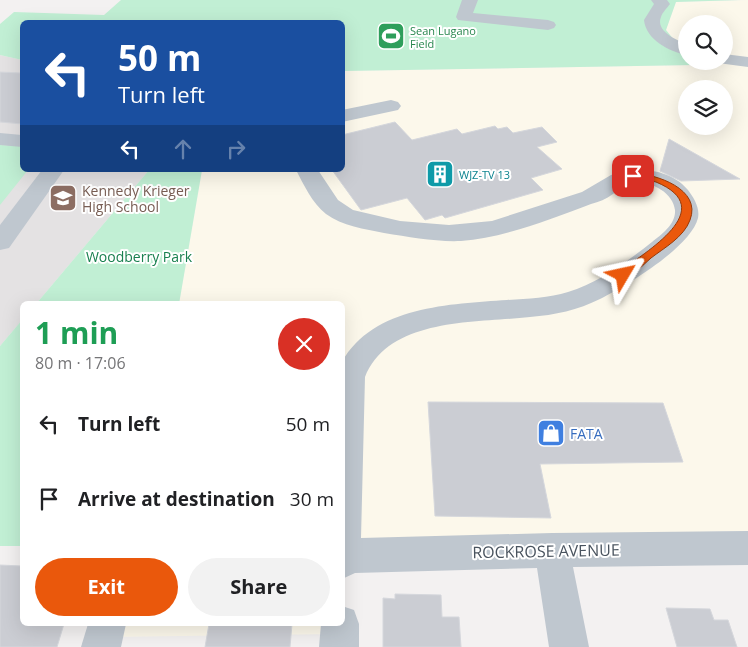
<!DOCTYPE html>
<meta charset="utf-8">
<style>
:root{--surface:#fff;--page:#f2f2f2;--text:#202124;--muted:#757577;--accent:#ea580c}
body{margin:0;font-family:"Open Sans",sans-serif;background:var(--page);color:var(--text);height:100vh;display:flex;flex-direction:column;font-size:19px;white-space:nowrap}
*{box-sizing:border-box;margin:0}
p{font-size:16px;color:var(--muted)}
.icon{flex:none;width:28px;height:28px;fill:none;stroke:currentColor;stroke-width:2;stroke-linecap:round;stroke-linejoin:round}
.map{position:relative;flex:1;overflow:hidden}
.details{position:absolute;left:20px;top:301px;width:325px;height:325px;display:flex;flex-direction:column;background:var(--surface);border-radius:8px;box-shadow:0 5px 20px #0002}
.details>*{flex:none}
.top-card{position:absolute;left:20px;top:20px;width:325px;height:152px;border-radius:8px;box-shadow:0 5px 20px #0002;background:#1a4fa0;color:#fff;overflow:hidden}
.tools{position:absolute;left:678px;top:15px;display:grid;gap:10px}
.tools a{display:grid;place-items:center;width:55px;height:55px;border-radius:50%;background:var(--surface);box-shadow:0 5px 20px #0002;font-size:25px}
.pin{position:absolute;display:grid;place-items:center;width:42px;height:42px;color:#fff;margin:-21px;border-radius:10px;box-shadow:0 2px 8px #0006}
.me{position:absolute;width:55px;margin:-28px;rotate:54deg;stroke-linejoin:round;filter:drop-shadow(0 0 4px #0008)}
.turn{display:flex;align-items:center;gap:18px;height:105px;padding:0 15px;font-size:22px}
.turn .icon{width:65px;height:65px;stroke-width:2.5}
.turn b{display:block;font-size:35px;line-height:42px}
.lanes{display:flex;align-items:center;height:48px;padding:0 15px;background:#0003;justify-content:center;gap:25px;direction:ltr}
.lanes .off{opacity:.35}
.round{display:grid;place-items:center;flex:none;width:52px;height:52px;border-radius:26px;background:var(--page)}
.head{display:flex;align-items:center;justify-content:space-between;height:85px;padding:0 15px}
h1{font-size:30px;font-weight:700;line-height:38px;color:#1e9e55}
.primary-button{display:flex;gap:10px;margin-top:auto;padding:10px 15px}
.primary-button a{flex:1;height:58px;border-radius:30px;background:var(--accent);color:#fff;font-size:20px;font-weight:700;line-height:58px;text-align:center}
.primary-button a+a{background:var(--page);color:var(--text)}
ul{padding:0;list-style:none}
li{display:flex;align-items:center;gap:15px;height:75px;padding:0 15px}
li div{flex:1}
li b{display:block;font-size:19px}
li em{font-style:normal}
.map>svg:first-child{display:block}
.commercial{fill:#fcf8eb;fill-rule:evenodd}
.education{fill:#e4e2e3}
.green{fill:#c1efd4}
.building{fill:#cbcdd3;stroke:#d5d7dc}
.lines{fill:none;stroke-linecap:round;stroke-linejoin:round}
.minor{fill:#bfc7cf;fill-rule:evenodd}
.route{fill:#ea580c;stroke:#983908}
.labels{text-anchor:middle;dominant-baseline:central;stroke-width:4;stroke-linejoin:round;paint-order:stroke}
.far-leisure-label{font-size:11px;fill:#27864d;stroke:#fff;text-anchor:start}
.far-culture-label{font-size:11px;fill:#0d838f;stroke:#fff;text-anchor:start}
.education-label{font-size:14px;fill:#785e54;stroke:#fff;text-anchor:start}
.park-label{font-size:14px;fill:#19804f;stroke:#fff}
.shop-label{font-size:14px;fill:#366cbe;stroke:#fff;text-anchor:start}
.near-street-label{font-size:16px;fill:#49535e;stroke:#fff}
</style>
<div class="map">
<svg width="748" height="647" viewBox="0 0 748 647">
<rect width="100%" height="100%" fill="#f3f1f1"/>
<!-- commercial -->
<g class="commercial">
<path d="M748 0V531L343 540 342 304H179L202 170H342L343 71 693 65 691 61H724V24H686V55L666 30 676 2ZM686 89H724V126H686Z"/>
<path d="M111 624H339V634L108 637Z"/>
</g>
<!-- education -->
<path class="education" d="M0 55 22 60V170H149L36 304H22V320L0 346Z"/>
<!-- green -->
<g class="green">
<path d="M121 0H741L676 2 666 30 686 55V61H691L694 65 343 71 342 22H22V60L0 55V24L14 12 104 15Z"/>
<path d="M0 145 22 146V170H28L0 205Z"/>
<path d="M149 170H202L179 304H36Z"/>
<path d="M22 320V546H0V346Z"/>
</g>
<!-- building -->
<g class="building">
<path d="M0 72 22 73V124L0 122Z"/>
<path d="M395 122 412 140 457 129 462 134 495 126 498 129 507 127 513 133 542 127 557 142 537 147 562 169 531 178 543 190 445 218 442 215 425 220 407 198 361 210 332 170H342V135Z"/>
<path d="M669 139 740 179 681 181 660 171Z"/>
<path d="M428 402 663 403 683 462 540 464 551 518 435 516Z"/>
<path d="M0 565 22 566V624H64L57 647H0Z"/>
<path d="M395 594 441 595 442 617H459L461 647H383V598L395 599Z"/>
<path d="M666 608 710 609 714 620H728L737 647H677Z"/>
<path d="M209 624H292L290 647H205Z"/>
</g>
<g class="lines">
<!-- minor -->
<g class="minor">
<path d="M462 0H478L473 13 548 20 554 22 556 25 554 28 548 30 458 20 456 17Z"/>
<path d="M651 0H667L670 4C667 8 662 13 661 17 655 31 677 40 686 44V55C669 51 646 40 644 20L654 4Z"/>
<path d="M724 54 748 57V67L718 63 717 61H724Z"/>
<path d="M391 100 398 102 401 106 398 110 342 122V110Z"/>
<path d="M0 133 22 135V147L0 145Z"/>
<path d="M633 169C652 169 675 174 688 190 694 198 700 208 698 218 691 247 626 286 600 299 578 310 555 315 530 317 477 323 389 317 365 377L361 538 552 533 748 531V565L573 567 589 647H549L537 568 355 573 342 579V362C373 306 451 304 507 300 527 299 549 298 568 292 598 283 628 261 652 242 662 234 676 224 675 210 673 191 647 179 630 183 624 185 618 190 613 194 606 199 599 202 591 204 551 219 504 238 461 241 435 242 410 237 384 233 365 229 342 226 326 214 312 203 304 185 296 170H318L338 200 353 210 400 221 449 225 492 221 582 192 611 175Z"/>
<path d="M42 170H64L9 248 0 250V225Z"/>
<path d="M342 606 354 610 359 624V647H319L321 624H342Z"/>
<path d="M88 624H126L121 647H81Z"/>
</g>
</g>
<!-- route -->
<path class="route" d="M633 173C656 174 702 189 690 220 684 237 664 248 651 258 643 265 633 276 623 279L617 275 619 272C645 252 721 209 656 182 647 179 639 180 630 178L628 176Z"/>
<!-- icons -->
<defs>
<g id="stadium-square" transform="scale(1.4375)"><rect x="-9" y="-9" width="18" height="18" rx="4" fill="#2e9e5b" stroke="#fff"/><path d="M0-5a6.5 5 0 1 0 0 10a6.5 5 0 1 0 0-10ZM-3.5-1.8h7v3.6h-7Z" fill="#fff"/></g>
<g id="building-square" transform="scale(1.4375)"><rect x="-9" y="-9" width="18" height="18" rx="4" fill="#0f9aa8" stroke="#fff"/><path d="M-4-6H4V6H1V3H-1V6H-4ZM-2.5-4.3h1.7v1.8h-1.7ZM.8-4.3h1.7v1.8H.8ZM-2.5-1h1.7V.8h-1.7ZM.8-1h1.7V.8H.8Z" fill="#fff"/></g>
<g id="school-square" transform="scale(1.4375)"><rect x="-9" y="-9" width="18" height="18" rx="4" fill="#8d6e63" stroke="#fff"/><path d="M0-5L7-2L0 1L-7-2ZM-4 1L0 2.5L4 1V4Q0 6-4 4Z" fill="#fff"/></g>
<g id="shop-square" transform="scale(1.4375)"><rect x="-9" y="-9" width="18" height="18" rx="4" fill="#3f7fe0" stroke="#fff"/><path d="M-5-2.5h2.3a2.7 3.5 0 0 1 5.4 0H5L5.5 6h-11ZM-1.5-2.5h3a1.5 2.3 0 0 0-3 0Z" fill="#fff"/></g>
</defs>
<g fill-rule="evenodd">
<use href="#stadium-square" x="391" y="36"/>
<use href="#building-square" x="440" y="174"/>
<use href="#school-square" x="63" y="198"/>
<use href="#shop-square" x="551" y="433"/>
</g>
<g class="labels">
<!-- far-leisure labels -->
<g class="far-leisure-label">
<text x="410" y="30">Sean Lugano<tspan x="410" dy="13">Field</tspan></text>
</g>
<!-- far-culture labels -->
<g class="far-culture-label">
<text x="459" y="174">WJZ-TV 13</text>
</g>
<!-- education labels -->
<g class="education-label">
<text x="82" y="190">Kennedy Krieger<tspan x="82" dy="16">High School</tspan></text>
</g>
<!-- park labels -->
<g class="park-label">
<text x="139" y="256">Woodberry Park</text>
</g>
<!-- shop labels -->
<g class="shop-label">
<text x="570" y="433">FATA</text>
</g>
<!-- near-street labels -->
<g class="near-street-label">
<text transform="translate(546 551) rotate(-1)">ROCKROSE AVENUE</text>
</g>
</g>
</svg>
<div class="tools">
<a><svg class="icon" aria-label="search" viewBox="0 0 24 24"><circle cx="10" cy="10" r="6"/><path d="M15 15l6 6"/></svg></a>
<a><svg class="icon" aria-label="layers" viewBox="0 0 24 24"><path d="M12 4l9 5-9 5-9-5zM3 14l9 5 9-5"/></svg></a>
</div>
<div class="pin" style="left:633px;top:176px;background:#d93025"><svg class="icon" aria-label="arrive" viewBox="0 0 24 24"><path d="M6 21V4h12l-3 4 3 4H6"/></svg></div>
<svg class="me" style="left:623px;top:275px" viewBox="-20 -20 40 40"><path d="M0-17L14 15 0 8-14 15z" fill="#ea580c" stroke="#fff" stroke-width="4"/></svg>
<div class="top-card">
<div class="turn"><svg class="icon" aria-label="left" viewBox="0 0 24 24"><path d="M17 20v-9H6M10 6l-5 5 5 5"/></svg><div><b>50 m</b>Turn left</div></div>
<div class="lanes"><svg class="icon" aria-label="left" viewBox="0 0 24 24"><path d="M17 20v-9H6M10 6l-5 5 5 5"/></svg><svg class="icon off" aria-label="ahead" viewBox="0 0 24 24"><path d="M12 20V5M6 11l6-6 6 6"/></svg><svg class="icon off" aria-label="right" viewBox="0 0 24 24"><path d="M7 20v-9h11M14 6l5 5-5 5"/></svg></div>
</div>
<section class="details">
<div class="head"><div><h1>1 min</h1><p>80 m · 17:06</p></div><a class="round" style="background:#d93025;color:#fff"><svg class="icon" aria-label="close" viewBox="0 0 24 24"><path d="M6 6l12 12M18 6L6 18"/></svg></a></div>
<ul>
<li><svg class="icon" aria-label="left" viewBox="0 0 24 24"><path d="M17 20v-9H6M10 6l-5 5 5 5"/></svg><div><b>Turn left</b></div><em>50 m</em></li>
<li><svg class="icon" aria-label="arrive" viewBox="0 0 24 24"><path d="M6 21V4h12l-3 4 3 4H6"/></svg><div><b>Arrive at destination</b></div><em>30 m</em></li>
</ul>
<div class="primary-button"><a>Exit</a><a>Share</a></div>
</section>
</div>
